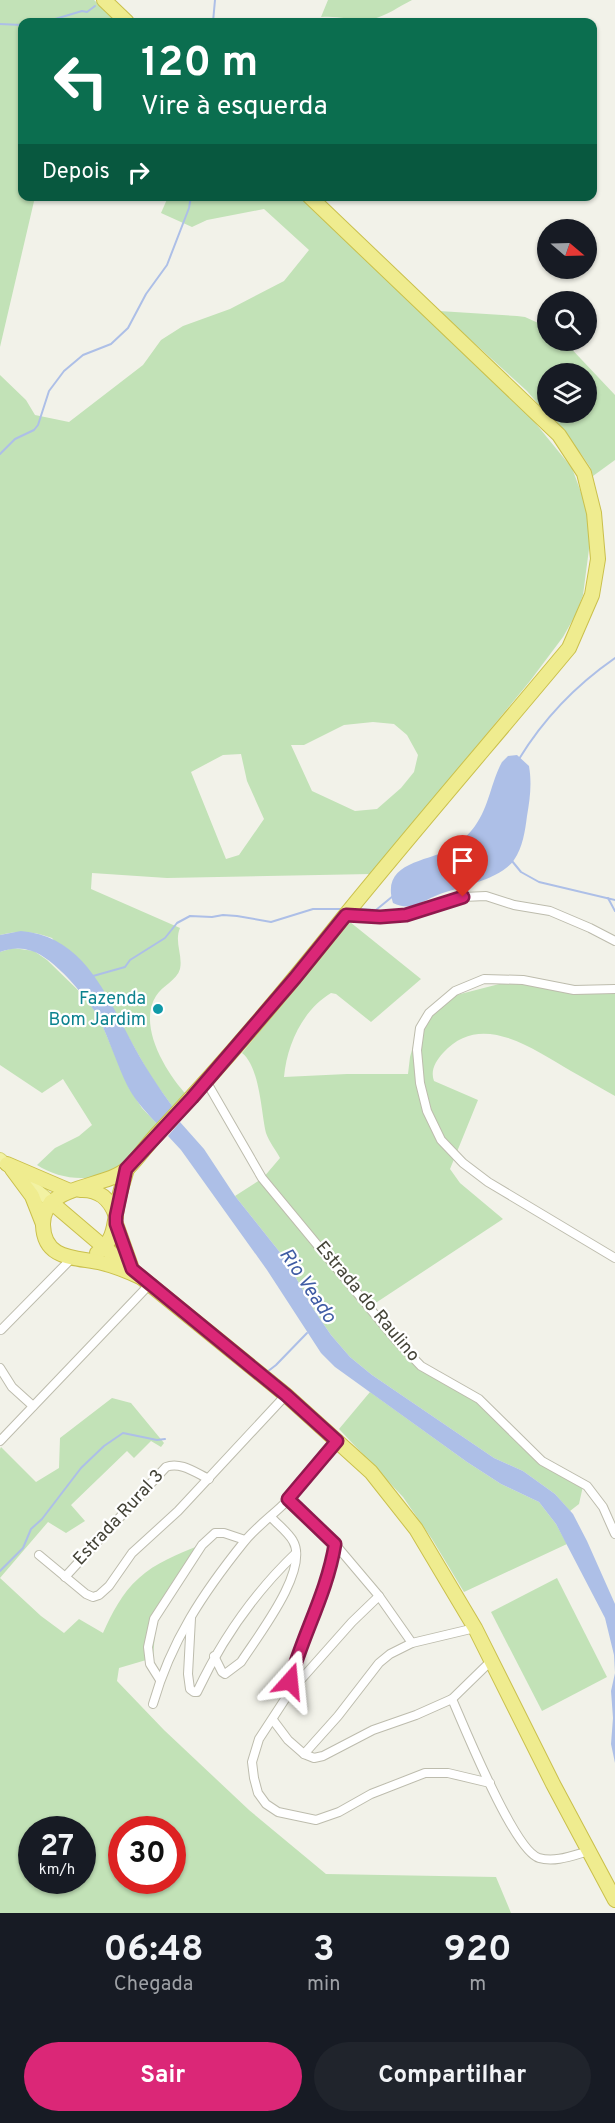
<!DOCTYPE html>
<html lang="pt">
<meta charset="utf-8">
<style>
:root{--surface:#171b24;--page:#20242c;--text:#f1f3f6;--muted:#9ea1a6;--accent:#db2777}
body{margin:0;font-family:Overpass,sans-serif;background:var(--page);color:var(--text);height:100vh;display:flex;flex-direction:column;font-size:22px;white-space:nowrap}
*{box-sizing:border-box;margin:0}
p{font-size:20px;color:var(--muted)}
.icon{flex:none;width:33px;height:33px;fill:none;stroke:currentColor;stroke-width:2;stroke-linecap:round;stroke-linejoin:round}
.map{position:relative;height:1913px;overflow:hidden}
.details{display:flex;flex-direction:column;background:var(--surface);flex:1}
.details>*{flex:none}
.hud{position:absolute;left:18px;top:18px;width:579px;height:183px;border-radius:12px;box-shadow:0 2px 4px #0004;background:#0b6e4f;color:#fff;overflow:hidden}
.needle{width:39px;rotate:109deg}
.controls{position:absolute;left:537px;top:219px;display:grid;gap:12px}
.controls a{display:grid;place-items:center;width:60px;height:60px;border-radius:50%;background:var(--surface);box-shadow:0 2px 4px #0004;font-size:30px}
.speed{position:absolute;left:18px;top:1816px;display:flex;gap:12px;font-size:30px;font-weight:700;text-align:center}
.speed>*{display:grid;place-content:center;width:78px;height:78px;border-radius:50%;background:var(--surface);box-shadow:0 2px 4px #0004;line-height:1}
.speed small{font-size:15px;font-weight:400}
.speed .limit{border:9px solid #d22;background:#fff;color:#111}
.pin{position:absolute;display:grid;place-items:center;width:51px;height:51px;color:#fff;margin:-62px -26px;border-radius:50% 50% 50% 0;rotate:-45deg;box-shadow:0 0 6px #0007}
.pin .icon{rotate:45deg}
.me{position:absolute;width:66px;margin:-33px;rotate:18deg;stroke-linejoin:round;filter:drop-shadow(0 0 4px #0008)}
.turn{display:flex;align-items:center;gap:21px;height:126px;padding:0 24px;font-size:27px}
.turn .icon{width:78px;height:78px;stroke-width:2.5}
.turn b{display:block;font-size:42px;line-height:51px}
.then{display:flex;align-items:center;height:57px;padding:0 24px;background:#0003;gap:12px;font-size:22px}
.eta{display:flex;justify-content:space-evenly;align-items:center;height:102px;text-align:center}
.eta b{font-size:36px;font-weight:700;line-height:42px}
.primary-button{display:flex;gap:12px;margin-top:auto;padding:12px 24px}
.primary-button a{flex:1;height:69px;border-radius:36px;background:var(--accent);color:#fff;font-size:24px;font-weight:700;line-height:69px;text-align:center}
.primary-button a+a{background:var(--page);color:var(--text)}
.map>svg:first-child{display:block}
.green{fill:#c2e2b7;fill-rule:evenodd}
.water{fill:#adbfe7}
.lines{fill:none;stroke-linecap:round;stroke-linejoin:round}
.stream{stroke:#adbfe7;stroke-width:2}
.minor-casing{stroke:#bdbcad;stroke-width:10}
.primary-casing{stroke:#d5d475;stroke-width:14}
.trunk-casing{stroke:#cac04c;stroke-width:16}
.minor{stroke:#fff;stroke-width:8}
.primary{stroke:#f2f2a3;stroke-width:12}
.trunk{stroke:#efec8f;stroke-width:14}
.route-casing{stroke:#8e194d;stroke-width:15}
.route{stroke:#db2777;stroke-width:10}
.culture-dot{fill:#0f9aa8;stroke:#fff;stroke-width:2}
.labels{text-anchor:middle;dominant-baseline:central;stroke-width:4.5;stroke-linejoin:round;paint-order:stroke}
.culture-label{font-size:18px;fill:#0d838f;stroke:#fff;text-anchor:end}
.street-label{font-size:18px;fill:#454438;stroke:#fff}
.water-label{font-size:20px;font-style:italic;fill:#3f5ca4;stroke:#fff}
</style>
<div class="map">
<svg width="615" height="1913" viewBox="0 0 615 1913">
<rect width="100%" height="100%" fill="#f2f2e9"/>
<!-- green -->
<g class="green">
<path d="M0 0H94L118 22H22V196L35 197 0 347Z"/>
<path d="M328 0H412C400 6 386 16 373 19 356 22 339 15 321 17Z"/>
<path d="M168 197H300L528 414 572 468 586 506 589 526V549L583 595 576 614 563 637 530 681 371 874 167 878 92 873 91 889 180 928C174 942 183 955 180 969 177 980 162 986 156 996 137 1026 167 1074 187 1095L175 1110 151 1077 129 1038 52 938C34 931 19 930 0 935V375L26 400 35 415 69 422 143 365 161 340 183 326 230 309 284 281 309 250 264 209 207 220 192 227 161 213ZM373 722 394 724 407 735 418 755 414 772 401 788 377 809 355 811 312 791 291 745H304L344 725ZM241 754 247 781 264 819 239 855 226 859 191 772 223 755Z"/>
<path d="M439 311 517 316 525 317 547 327 548 340 564 341 615 395V460L593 476 590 467 581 454 527 391ZM548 374H586V412H548Z"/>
<path d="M350 922 421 979 371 1022 336 994 331 993C303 1010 287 1044 284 1077L347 1074H408L410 1057 415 1039 422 1024 445 998 507 982 559 987 615 986V1096C600 1088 586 1079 571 1071 533 1049 481 1010 443 1053 436 1061 430 1070 434 1081L478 1100 450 1169 460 1183 503 1219 371 1306 413 1359 484 1407 522 1442 583 1486 579 1504 570 1511 555 1494 523 1471 494 1458 372 1375 350 1357 331 1335 314 1310 286 1260 235 1196 263 1178 280 1158C276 1150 269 1142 266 1133 261 1112 260 1067 242 1053Z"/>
<path d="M13 948 34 951 47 960 87 999 100 1020 129 1088 142 1108 160 1127C147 1141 133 1160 116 1169 92 1183 60 1180 37 1165L55 1148 79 1136 92 1125 63 1079 42 1093 0 1065V952Z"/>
<path d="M370 1392 467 1462 501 1484 539 1502 556 1524 567 1544 464 1592 432 1539 403 1497 339 1429Z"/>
<path d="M112 1398 131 1403 164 1443 161 1447 151 1441 134 1458 127 1451 71 1505 85 1521 66 1533 48 1522 0 1578 41 1616 64 1633 79 1619 103 1633C112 1613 122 1593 139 1578 155 1563 178 1554 198 1546L160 1608 155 1633 153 1658 119 1668 117 1681 164 1730 249 1810 326 1874 496 1877 511 1913H0V1449L1 1447 36 1482 59 1468 60 1438ZM32 1830H82V1881H32ZM122 1830H172V1881H122Z"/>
<path d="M557 1578 607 1677 542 1711 491 1612Z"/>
</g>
<!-- water -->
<g class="water">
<path d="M517 755 529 766C532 783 530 799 527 816 525 831 523 847 514 860 501 879 460 887 440 894 422 901 411 912 393 903 380 861 429 862 452 848 460 843 470 833 475 826 489 807 491 782 502 762L508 756Z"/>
<path d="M21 931C82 936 105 992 130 1039 143 1064 158 1087 175 1110L160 1127C148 1114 136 1102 128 1087 117 1065 110 1041 99 1019 89 999 53 957 32 951 20 947 11 948 0 952V935Z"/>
<path d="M180 1122 204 1149 235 1196 286 1260 314 1310 331 1335 350 1357 372 1375 494 1458 523 1471 555 1494 573 1514 587 1541 615 1604V1763L611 1744 613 1718 611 1691 615 1673 614 1655 605 1618 556 1524 539 1502 501 1484 467 1462 335 1367 321 1353 267 1270 181 1150 168 1136Z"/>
</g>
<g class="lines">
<!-- stream -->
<g class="stream">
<path d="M45 22 82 11 87 12 95 6"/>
<path d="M213 22 215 0"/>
<path d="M0 24 22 25"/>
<path d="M0 454 15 439 34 430 38 425 49 391 64 371 83 355 111 344 128 328 146 294 167 265 189 208 191 196"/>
<path d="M519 759C544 718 576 685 615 658"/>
<path d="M512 861 521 872 539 882 615 900"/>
<path d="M608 898 615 911"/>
<path d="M359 909 376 910 393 896"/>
<path d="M93 976 125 967 130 960 165 938 177 923 190 916 212 917 223 915 237 916 271 922 313 909H342"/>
<path d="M267 1372 276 1365 307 1333"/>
<path d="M0 1571 23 1548 31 1529 42 1519 81 1468 104 1446 123 1433 157 1440 165 1439"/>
</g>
<!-- minor casing -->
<g class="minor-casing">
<g id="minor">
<path d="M346 915 380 917 406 915 463 897 486 896 514 905 550 911 590 928 615 941"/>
<path d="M615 989 574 990 523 980 484 979 455 991 429 1013 420 1028 417 1050 420 1083 427 1111 441 1140 463 1163 488 1182 615 1258"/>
<path d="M206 1081 262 1178 396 1340 421 1366 479 1399 542 1461 587 1486 603 1507 615 1534"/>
<path d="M1 1330 71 1259"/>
<path d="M0 1368 12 1387 33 1406"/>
<path d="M0 1441 149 1285"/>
<path d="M288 1499 335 1544 379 1596 412 1643"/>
<path d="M39 1555 86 1594 93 1597 99 1595 109 1586 132 1553 178 1511 286 1395"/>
<path d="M65 1577 166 1467C180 1461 196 1473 209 1479"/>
<path d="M379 1596 352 1622 289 1693 259 1739 252 1762 254 1778 258 1793 266 1804 278 1812 316 1820 339 1812 371 1794 425 1773H448L490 1783"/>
<path d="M191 1618 188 1674 190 1689 194 1692H197C222 1639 254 1593 296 1553"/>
<path d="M214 1656 222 1672 225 1674 241 1662C257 1637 310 1570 293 1541 288 1532 277 1524 271 1517"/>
<path d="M160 1680 150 1664 148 1647 154 1619 202 1545 215 1533H224L245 1540"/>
<path d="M289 1693V1681L293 1667 327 1581 335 1544"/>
<path d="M452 1699C464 1726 514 1851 539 1858 555 1863 574 1855 589 1851"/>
<path d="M153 1704C171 1641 203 1593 244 1542 256 1527 273 1515 287 1501 305 1482 320 1461 337 1441"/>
<path d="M273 1720 288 1740 304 1754 314 1758 323 1756 373 1730 416 1715 452 1699 492 1660"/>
<path d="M304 1754 338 1716 379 1663 390 1654 412 1643 475 1628"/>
</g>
</g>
<!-- primary casing -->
<g class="primary-casing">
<path id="primary" d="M0 1159 51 1202"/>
</g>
<!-- trunk casing -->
<g class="trunk-casing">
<g id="trunk">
<path d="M104 0 127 22"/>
<path d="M7 1164 70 1191"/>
<path d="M12 1169 32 1196 43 1224"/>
<path d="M80 1190C99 1189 110 1199 116 1216"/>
<path d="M51 1202 105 1248 286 1395 371 1472 416 1529 475 1628 553 1784 615 1900"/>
<path d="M116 1224 132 1269"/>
<path d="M97 1253C116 1240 114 1222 118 1202 120 1191 124 1180 127 1169"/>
<path d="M140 1277C127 1271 115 1266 102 1263 77 1257 44 1261 43 1225 42 1183 104 1190 128 1168 140 1156 149 1142 161 1130 225 1062 285 991 343 918 417 827 494 738 569 648L592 595 598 559 594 513 584 473 559 435 309 196"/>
</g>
</g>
<!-- minor -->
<use href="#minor" class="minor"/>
<!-- primary -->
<use href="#primary" class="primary"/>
<!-- trunk -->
<use href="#trunk" class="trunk"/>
</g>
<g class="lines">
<!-- route casing -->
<g class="route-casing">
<path id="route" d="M290 1681C303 1634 327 1593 335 1544L288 1499 337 1441 286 1395 132 1269 116 1224V1216L126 1169 192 1098 295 978 346 915 380 917 406 915 463 897"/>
</g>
<!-- route -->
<use href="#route" class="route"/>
</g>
<!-- markers -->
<circle class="culture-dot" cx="158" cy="1009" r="6"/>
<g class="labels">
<!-- culture labels -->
<g class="culture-label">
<text x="146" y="999">Fazenda<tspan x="146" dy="21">Bom Jardim</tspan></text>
</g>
<!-- street labels -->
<g class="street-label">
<text transform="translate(367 1302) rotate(50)">Estrada do Raulino</text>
<text transform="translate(119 1518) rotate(-47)">Estrada Rural 3</text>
</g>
<!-- water labels -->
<g class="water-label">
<text transform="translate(307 1286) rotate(56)">Rio Veado</text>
</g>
</g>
</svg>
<div class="controls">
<a><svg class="needle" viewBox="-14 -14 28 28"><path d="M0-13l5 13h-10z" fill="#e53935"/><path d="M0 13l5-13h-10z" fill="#9ea1a6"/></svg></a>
<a><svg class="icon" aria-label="search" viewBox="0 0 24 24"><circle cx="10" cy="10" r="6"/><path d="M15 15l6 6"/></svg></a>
<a><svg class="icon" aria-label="layers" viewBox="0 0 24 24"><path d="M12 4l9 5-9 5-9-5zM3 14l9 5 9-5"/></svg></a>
</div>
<div class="speed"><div>27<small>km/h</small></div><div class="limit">30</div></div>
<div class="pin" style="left:463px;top:897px;background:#d93025"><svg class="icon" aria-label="arrive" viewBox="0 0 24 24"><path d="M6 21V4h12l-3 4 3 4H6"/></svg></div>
<svg class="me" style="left:290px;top:1681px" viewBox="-20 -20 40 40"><path d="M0-17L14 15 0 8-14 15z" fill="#db2777" stroke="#fff" stroke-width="4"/></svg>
<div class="hud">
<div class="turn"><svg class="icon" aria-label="left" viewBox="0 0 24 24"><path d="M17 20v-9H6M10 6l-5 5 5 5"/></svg><div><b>120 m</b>Vire à esquerda</div></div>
<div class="then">Depois<svg class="icon" aria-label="right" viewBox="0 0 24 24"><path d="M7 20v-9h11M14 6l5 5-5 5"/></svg></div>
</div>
</div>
<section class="details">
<div class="eta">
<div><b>06:48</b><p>Chegada</p></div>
<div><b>3</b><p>min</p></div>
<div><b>920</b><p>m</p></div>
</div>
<div class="primary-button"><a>Sair</a><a>Compartilhar</a></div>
</section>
